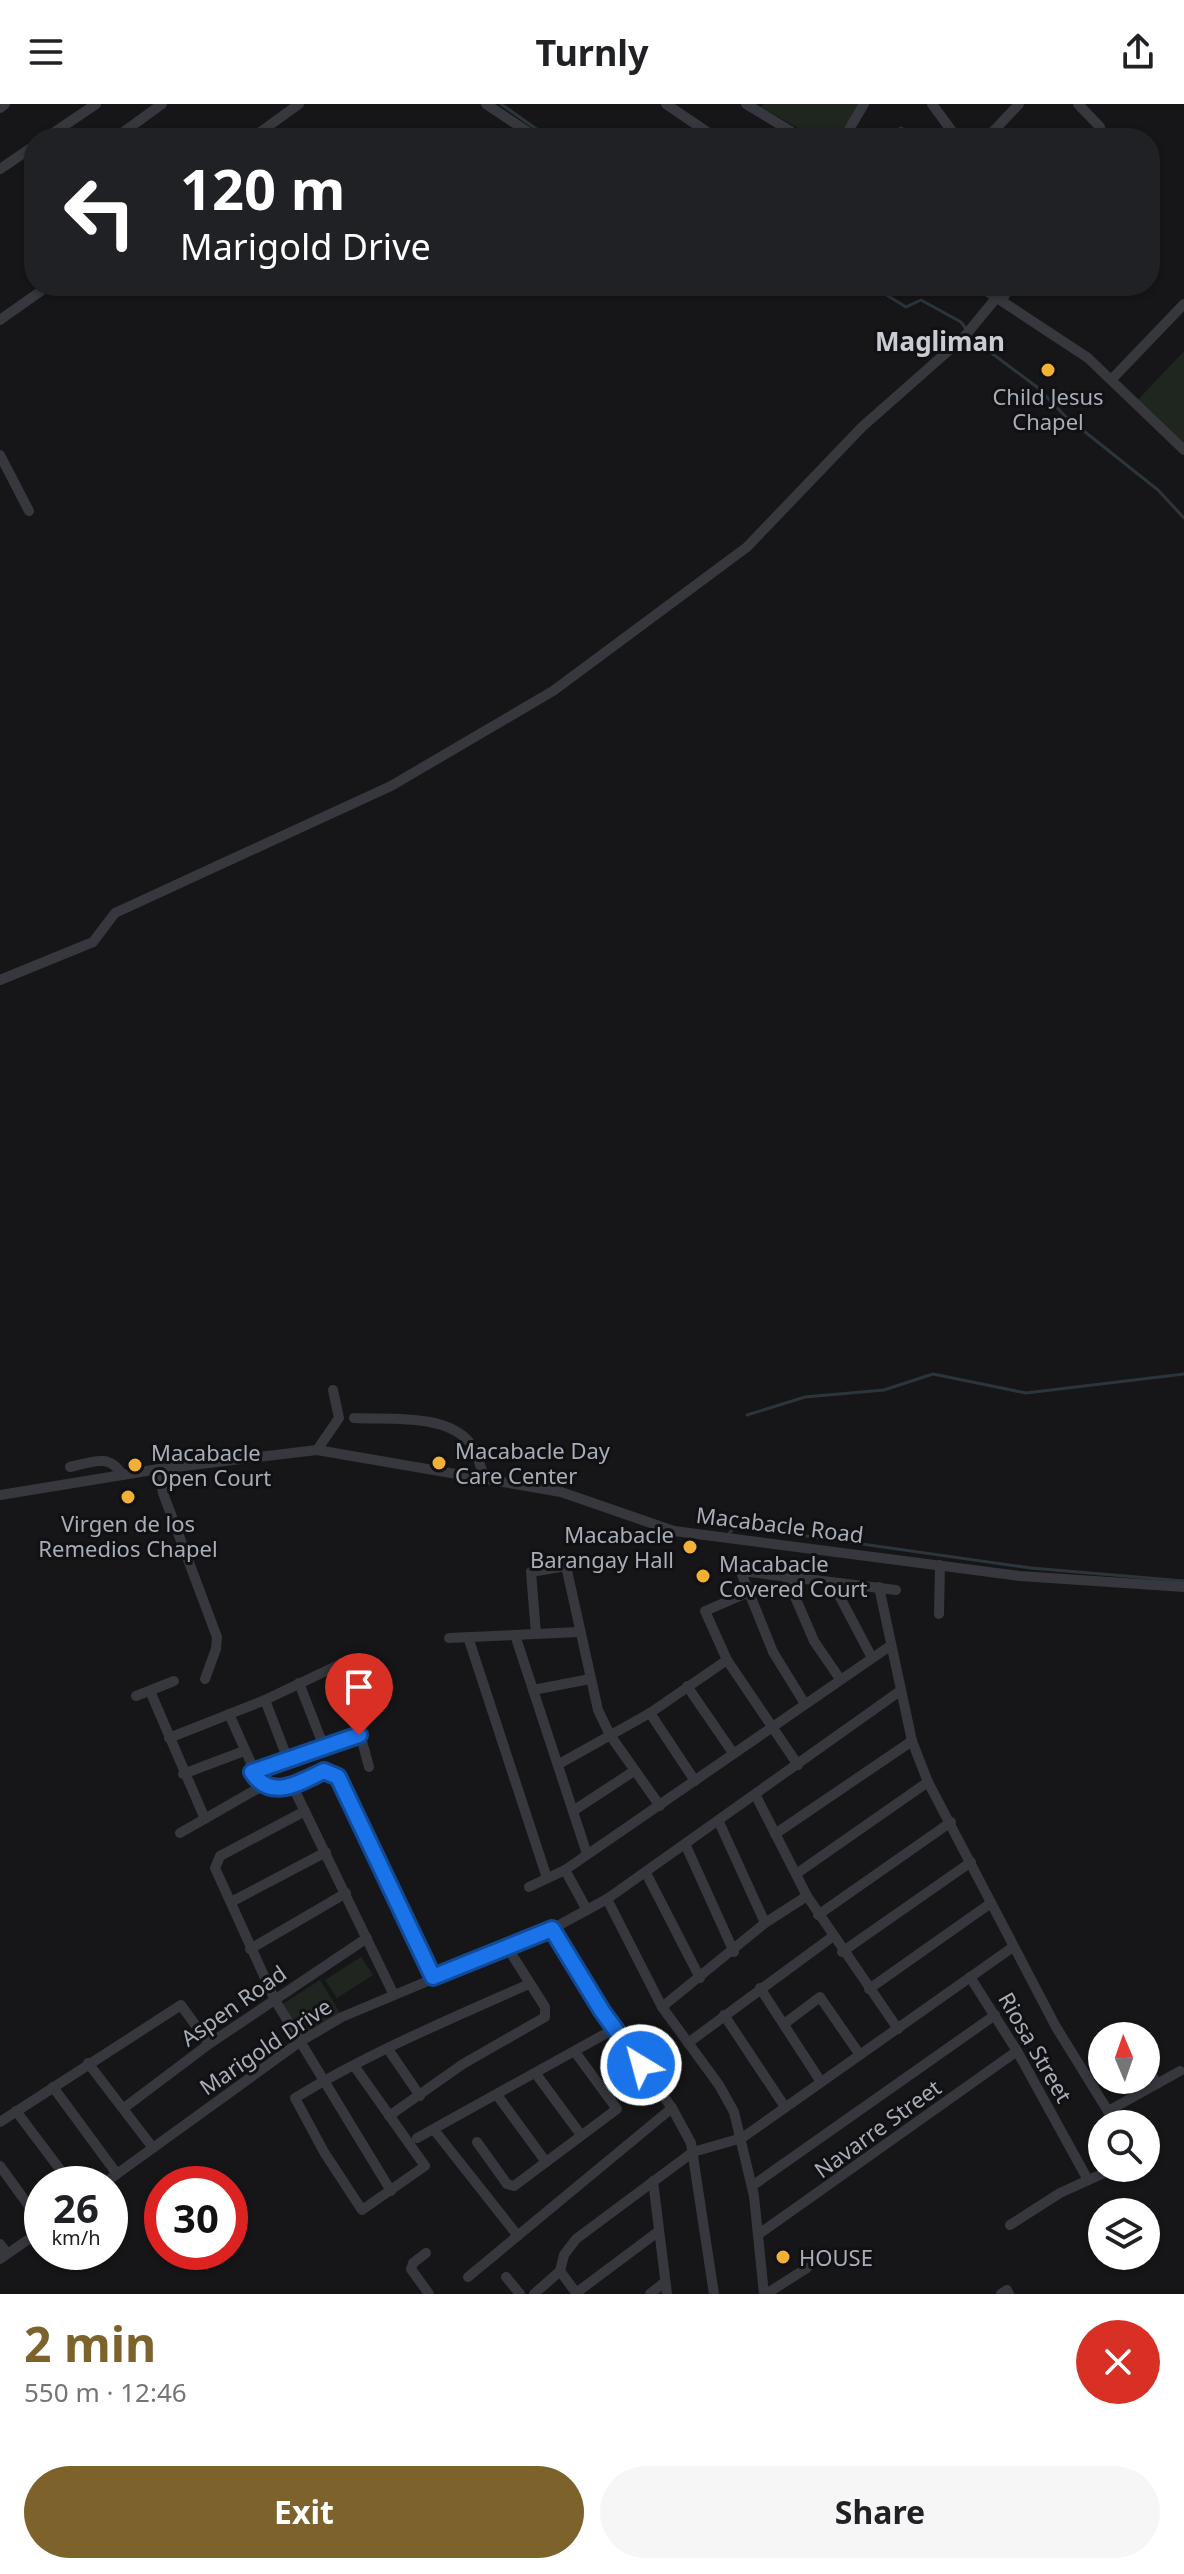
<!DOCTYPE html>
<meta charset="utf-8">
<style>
:root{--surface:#fff;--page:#f6f6f6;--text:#202124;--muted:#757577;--accent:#7e622b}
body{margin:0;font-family:"Noto Sans",sans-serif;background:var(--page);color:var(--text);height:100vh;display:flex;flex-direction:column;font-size:30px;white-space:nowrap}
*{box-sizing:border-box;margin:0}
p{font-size:26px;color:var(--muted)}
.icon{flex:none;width:44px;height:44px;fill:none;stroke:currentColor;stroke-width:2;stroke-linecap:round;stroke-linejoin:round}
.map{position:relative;height:2190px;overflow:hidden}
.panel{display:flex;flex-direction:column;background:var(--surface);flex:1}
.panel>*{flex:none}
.hud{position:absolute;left:24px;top:24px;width:1136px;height:168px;border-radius:32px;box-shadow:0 2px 6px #0004;background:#202124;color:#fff;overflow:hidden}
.needle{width:52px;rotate:358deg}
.tools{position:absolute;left:1088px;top:1918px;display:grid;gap:16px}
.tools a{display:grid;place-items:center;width:72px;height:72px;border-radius:50%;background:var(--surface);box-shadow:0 2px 6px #0004;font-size:40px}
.speed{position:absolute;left:24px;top:2062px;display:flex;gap:16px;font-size:40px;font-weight:700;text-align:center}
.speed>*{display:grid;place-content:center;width:104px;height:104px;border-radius:50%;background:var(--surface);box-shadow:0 2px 6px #0004;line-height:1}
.speed small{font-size:20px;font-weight:400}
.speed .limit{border:12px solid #d22;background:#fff;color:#111}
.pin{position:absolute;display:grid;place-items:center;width:68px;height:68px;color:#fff;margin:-82px -34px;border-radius:50% 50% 50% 0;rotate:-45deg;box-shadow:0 0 8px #0007}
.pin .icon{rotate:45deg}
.me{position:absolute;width:88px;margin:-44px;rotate:323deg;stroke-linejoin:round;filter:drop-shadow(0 0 6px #0008)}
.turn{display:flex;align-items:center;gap:28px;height:168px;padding:0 24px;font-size:36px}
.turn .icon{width:104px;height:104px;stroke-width:2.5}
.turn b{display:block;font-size:56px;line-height:68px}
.round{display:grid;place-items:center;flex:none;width:84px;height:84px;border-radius:42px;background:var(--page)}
.head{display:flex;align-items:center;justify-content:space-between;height:136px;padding:0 24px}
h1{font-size:48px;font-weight:700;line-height:60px;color:var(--accent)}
.cta{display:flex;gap:16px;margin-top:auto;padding:16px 24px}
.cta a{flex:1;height:92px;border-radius:48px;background:var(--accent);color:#fff;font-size:32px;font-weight:700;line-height:92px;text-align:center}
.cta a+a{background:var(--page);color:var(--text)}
header{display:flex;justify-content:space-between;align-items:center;height:104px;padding:0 24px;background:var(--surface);font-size:36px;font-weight:700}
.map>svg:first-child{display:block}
.green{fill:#1e261f}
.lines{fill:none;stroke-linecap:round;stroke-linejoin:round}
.stream{stroke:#2c353c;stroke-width:3}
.minor{stroke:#37383d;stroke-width:10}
.route-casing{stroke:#114b97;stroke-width:20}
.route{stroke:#1a73e8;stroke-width:14}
.poi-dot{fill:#f2b134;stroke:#111113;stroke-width:3}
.labels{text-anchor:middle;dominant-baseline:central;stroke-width:6;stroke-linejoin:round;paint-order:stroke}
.poi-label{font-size:22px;fill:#a8adb8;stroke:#111113;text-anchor:start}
.street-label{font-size:22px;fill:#a8adb8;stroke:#111113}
.quarter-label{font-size:26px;font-weight:bold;fill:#c9ccd4;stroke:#111113}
</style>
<header><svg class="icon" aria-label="menu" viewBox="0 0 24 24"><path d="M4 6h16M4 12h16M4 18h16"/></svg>Turnly<svg class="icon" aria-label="share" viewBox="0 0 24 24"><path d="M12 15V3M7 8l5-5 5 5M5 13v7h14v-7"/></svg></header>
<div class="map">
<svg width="1184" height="2190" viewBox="0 0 1184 2190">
<rect width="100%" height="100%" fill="#161618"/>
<!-- green -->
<g class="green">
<path d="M764 0H860L841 34H815L761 3Z"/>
<path d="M1184 247V346L1135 299Z"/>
<path d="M361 1853 373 1871 337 1894 325 1876Z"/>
<path d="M320 1876 340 1909 302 1933 281 1901Z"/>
</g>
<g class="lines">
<!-- stream -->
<g class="stream">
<path d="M501 0 549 34"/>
<path d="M872 182 906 203 921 196 961 218 974 236 1037 283 1065 312 1158 386 1184 414"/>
<path d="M747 1311 805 1293 884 1286 933 1270 1026 1289 1184 1270"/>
<path d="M728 1431 735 1422 1031 1464 1184 1477"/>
</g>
<!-- minor -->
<g class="minor">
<path d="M486 0 537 34"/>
<path d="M666 0 716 34"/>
<path d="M746 0 802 34"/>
<path d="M932 0 957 34"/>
<path d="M1078 0 1100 23 1101 34"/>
<path d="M0 4 5 0"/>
<path d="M118 32 162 0"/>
<path d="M46 34 96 0"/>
<path d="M252 34 299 0"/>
<path d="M844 34 864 0"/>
<path d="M898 34 901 28"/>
<path d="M987 34 1019 0"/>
<path d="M0 65 34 42"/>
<path d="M979 182 1088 254 1184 346"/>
<path d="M1001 196 1012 182"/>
<path d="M0 216 48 182"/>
<path d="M1112 275 1184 200"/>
<path d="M0 351 29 407"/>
<path d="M0 876 93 838 115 809 391 682 553 587 747 443 862 323 964 233 997 193"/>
<path d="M354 1314C388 1316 446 1309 470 1339 477 1348 480 1363 485 1374"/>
<path d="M317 1346 339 1314 333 1286"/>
<path d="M70 1363C92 1358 110 1349 122 1371"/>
<path d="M159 1365 163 1389 217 1533 216 1545 205 1575"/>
<path d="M0 1391 159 1365 317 1346 561 1388 674 1427 1020 1472 1184 1483"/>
<path d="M786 1472 814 1537 840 1575"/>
<path d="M832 1478 871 1552"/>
<path d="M879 1483 912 1637 928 1678 1056 1923 1116 2020"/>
<path d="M747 1489 705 1507 727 1556 798 1661"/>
<path d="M939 1510 940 1461"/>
<path d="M536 1530 531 1468 566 1462 598 1606 610 1631 660 1702"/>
<path d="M515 1531 587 1750"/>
<path d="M468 1533 547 1774"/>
<path d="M449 1534 579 1528"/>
<path d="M341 1559 369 1663"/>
<path d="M299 1579 324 1643"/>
<path d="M687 1582 733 1649"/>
<path d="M533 1586 590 1575"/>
<path d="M150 1587 205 1715"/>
<path d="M136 1592 174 1577"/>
<path d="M265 1596 288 1656"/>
<path d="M805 1600 773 1548 742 1471 749 1468 896 1486"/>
<path d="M650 1609 695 1677"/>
<path d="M229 1610 260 1679 282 1685 324 1667 338 1673 433 1873"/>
<path d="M169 1634 265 1596 351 1555"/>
<path d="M559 1660 650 1609 727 1556"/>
<path d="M252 1668 359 1631"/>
<path d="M183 1670 244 1647"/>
<path d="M294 1685 393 1889"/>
<path d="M756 1692 807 1792 898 1925"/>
<path d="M305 1707 220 1752 215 1764 275 1896 391 2087"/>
<path d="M573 1707 634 1667"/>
<path d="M719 1718 765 1819"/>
<path d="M180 1729 264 1681"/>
<path d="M775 1730 912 1637"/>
<path d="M686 1742 734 1848"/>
<path d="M646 1769 700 1874"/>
<path d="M796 1770 928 1678"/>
<path d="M529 1783 565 1766"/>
<path d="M607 1795 662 1903 719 1981 734 2008 754 2092 764 2190"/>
<path d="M231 1798 326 1748"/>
<path d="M587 1806 565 1766 890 1542"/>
<path d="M818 1811 951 1718"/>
<path d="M552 1825 602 1907 672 2004 691 2039 714 2190"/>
<path d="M250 1845 346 1789"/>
<path d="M842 1848 971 1758"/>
<path d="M970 1873 1017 1947 1088 2076"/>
<path d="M760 1884 821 1978"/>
<path d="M869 1885 991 1799"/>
<path d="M662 1903 765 1819 807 1792"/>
<path d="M724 1911 785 2003"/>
<path d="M784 1920 820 1893 860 1951"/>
<path d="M688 1939 832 1833"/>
<path d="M388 1945 420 1992"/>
<path d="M88 1959 153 2044"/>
<path d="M1146 1961 1157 1980"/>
<path d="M355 1963 425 2062 362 2106 324 2048 295 1994C369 1949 450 1915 529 1880"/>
<path d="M536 1970 581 2031"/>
<path d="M53 1983 117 2070"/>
<path d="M497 1991 546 2058"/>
<path d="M124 2004 209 1940 367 1834"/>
<path d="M16 2007 71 2080"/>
<path d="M1108 2007 1180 1967"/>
<path d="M389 2012 463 1960 545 1913V1903L507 1843"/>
<path d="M0 2018 181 1901 209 1940"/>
<path d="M435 2027 518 2132"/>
<path d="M417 2034 614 1925"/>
<path d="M477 2038 507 2080 514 2082 617 2005 575 1948"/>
<path d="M0 2062 42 2120"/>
<path d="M653 2077 667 2190"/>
<path d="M103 2080 301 1937 342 1913 552 1825 607 1795 900 1587"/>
<path d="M752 2082 995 1911"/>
<path d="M1010 2121 1060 2089 1115 2064"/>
<path d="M759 2130 1017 1947"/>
<path d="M0 2140 7 2149"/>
<path d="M426 2149 413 2159 411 2165 429 2190"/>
<path d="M0 2155 42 2126"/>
<path d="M560 2167 577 2190"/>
<path d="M468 2173 672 2004"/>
<path d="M506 2173 520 2190"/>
<path d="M576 2189 659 2127"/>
<path d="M534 2190 560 2167 564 2151 576 2135 693 2048 742 2034 1013 1843"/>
<path d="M650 2190 665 2178"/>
<path d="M766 2190 807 2164"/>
<path d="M1001 2190 1007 2186 1009 2190"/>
</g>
</g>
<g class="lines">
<!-- route casing -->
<g class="route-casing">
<path id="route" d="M359 1631 252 1668C271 1698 300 1678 324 1667L338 1673 433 1873 552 1825 602 1907 641 1961"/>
</g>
<!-- route -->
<use href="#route" class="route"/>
</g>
<!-- markers -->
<g class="poi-dot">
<circle cx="1048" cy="266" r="8"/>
<circle cx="439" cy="1359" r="8"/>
<circle cx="135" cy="1361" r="8"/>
<circle cx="128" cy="1393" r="8"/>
<circle cx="690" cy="1443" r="8"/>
<circle cx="703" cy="1472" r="8"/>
<circle cx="783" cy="2153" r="8"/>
</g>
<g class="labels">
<!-- poi labels -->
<g class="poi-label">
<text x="1048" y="292" text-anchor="middle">Child Jesus<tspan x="1048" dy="25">Chapel</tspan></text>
<text x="455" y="1346">Macabacle Day<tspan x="455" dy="25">Care Center</tspan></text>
<text x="151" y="1348">Macabacle<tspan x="151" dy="25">Open Court</tspan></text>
<text x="128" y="1419" text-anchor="middle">Virgen de los<tspan x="128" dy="25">Remedios Chapel</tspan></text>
<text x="674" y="1430" text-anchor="end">Macabacle<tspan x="674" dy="25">Barangay Hall</tspan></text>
<text x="719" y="1459">Macabacle<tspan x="719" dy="25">Covered Court</tspan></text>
<text x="799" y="2153">HOUSE</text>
</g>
<!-- street labels -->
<g class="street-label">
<text transform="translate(780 1420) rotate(7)">Macabacle Road</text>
<text transform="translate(233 1901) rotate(-35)">Aspen Road</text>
<text transform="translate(265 1942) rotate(-34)">Marigold Drive</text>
<text transform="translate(1036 1943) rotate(60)">Riosa Street</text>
<text transform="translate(877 2024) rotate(-36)">Navarre Street</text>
</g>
<!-- quarter labels -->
<g class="quarter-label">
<text x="940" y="237">Magliman</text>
</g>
</g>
</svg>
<div class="tools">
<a><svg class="needle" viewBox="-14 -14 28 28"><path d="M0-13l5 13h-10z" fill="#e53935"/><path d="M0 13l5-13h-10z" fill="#757577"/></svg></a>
<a><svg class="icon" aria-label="search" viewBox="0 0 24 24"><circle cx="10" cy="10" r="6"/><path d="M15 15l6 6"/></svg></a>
<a><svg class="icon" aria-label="layers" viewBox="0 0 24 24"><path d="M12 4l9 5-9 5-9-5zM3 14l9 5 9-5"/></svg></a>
</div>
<div class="speed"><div>26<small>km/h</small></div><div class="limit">30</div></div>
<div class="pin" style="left:359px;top:1631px;background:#d93025"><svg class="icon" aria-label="arrive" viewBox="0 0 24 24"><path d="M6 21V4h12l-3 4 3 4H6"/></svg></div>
<svg class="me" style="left:641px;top:1961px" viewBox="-20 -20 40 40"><circle r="17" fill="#1a73e8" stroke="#fff" stroke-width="3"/><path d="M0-11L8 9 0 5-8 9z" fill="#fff"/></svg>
<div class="hud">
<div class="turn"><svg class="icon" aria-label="left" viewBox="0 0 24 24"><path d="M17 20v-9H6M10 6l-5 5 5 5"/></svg><div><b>120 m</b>Marigold Drive</div></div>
</div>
</div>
<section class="panel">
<div class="head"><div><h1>2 min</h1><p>550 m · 12:46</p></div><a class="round" style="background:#d93025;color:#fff"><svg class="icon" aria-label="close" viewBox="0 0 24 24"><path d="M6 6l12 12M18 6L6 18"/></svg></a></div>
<div class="cta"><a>Exit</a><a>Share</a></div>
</section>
